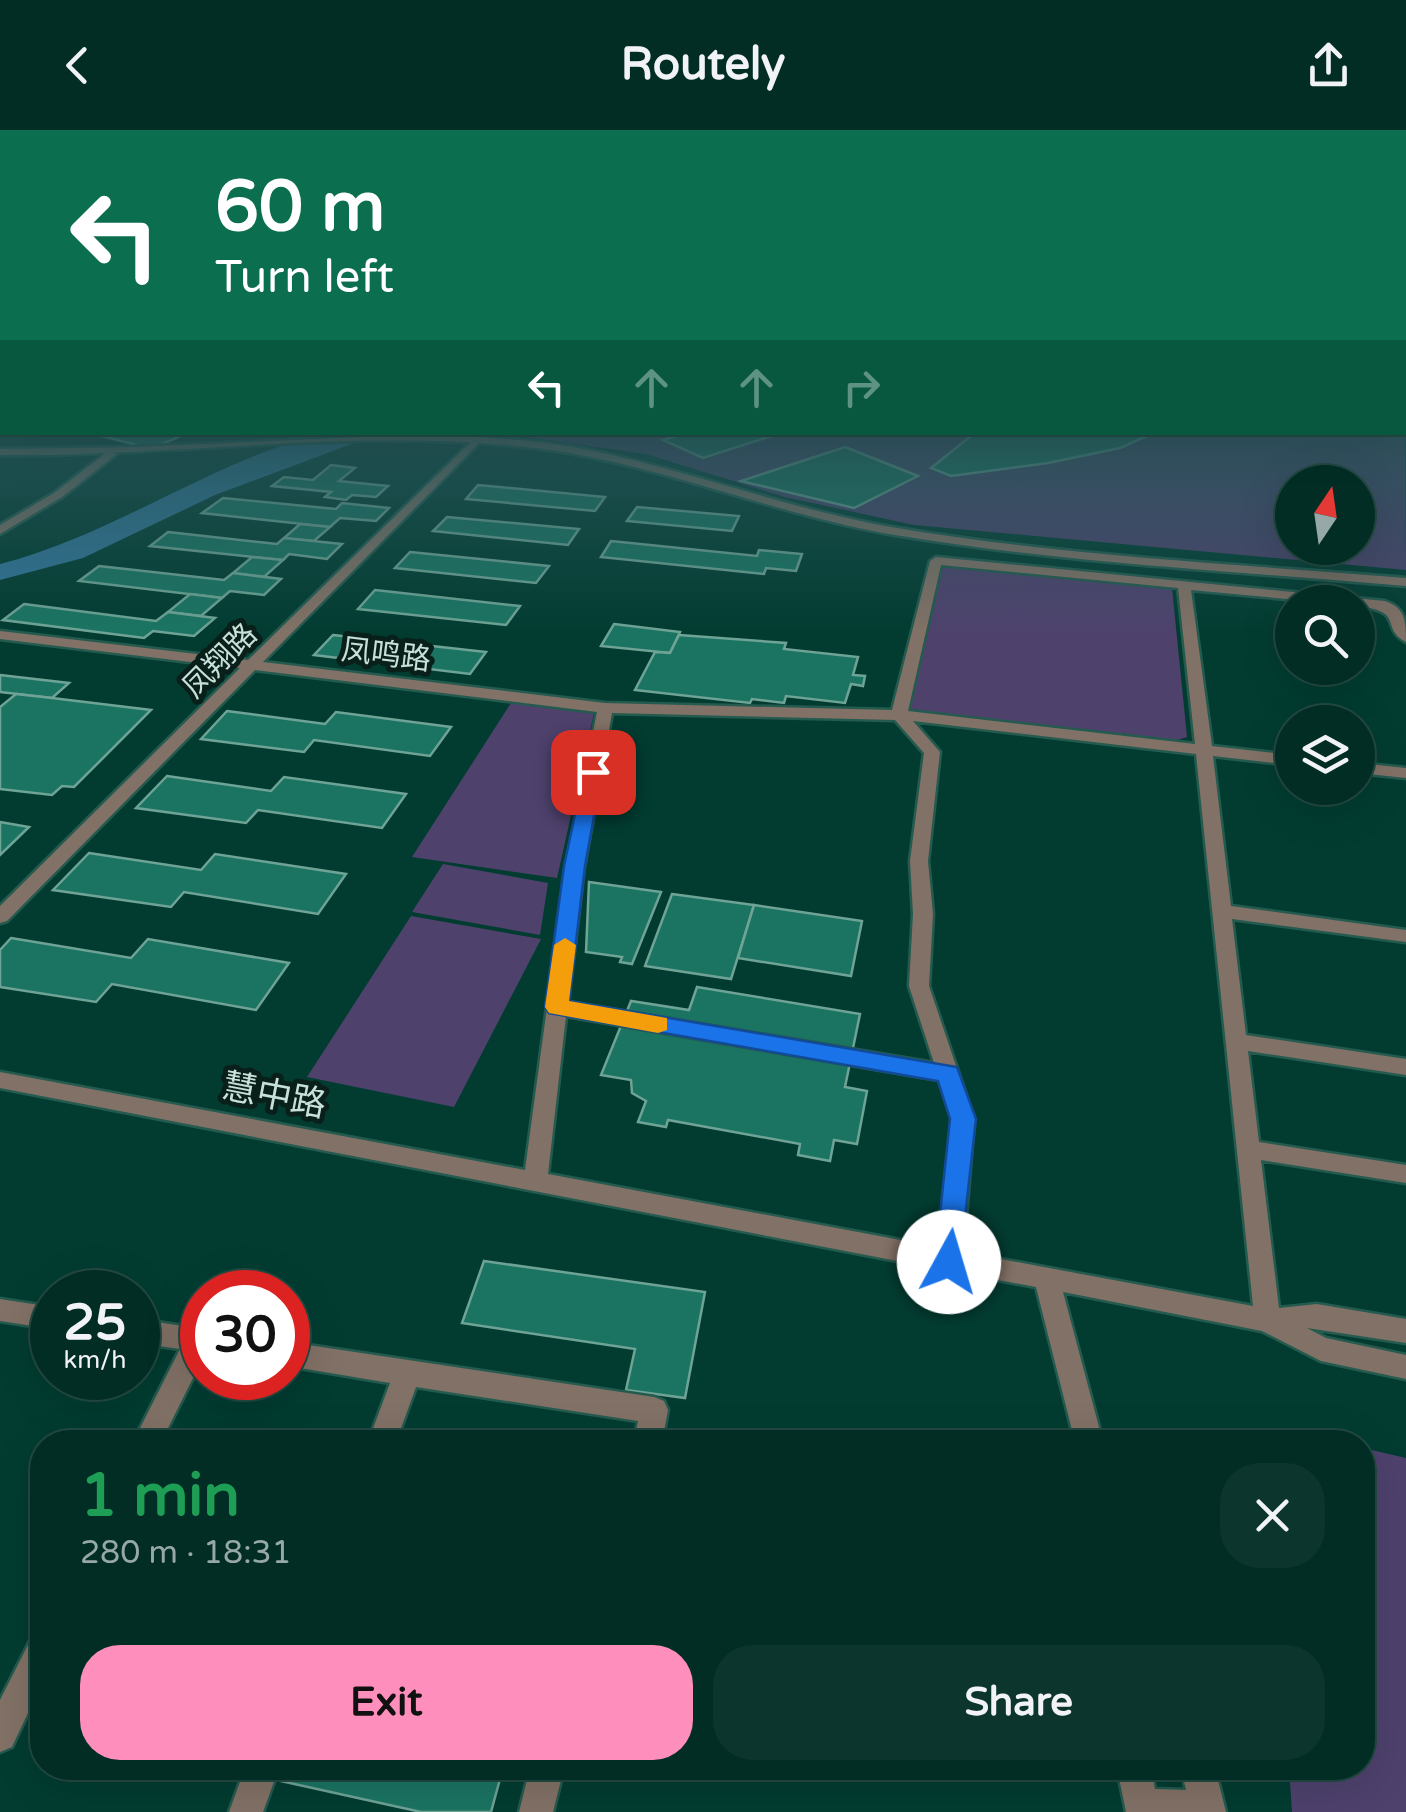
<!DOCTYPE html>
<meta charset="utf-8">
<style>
:root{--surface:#022d25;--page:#0c352d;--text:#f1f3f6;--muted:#96a8a7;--line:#234942;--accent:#fe8ebb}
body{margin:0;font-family:"Varela Round","Noto Sans SC",sans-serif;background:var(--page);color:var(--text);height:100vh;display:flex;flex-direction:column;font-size:38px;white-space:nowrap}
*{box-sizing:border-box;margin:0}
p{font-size:32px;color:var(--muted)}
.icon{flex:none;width:55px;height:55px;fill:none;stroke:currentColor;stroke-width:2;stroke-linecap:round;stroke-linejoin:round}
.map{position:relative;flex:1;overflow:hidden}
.details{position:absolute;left:30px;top:1300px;width:1345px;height:350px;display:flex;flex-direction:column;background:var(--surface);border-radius:40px;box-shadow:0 10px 40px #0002,0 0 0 2px var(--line)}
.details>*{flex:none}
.banner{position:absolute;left:0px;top:0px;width:1408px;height:305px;box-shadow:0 10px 40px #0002,0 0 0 2px var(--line);background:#0b6e4f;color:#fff;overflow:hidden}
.needle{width:65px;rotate:13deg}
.buttons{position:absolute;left:1275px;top:335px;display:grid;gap:20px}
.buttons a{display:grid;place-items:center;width:100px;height:100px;border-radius:50%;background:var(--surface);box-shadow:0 10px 40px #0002,0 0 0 2px var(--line);font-size:50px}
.speed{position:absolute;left:30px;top:1140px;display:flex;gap:20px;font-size:50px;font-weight:700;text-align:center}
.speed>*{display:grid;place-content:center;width:130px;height:130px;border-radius:50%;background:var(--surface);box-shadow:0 10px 40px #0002,0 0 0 2px var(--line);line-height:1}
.speed small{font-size:25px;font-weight:400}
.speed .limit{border:15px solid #d22;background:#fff;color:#111}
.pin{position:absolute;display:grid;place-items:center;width:85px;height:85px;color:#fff;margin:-42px;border-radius:20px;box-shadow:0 5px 15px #0006}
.me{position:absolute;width:110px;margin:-55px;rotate:6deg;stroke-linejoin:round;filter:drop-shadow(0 0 8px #0008)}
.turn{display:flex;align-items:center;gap:35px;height:210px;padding:0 50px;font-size:45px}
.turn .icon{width:130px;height:130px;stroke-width:2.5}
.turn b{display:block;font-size:70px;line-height:85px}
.lanes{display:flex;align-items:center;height:95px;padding:0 50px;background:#0003;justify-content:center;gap:50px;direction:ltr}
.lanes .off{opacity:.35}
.round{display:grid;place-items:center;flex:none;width:105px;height:105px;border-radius:40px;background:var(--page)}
.summary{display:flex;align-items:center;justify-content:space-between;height:170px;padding:0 50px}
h1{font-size:60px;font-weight:700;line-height:75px;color:#1e9e55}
.button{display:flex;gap:20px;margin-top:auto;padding:20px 50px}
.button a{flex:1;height:115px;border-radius:40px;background:var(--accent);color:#111;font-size:40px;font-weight:700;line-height:115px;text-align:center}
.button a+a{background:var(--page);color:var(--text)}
header{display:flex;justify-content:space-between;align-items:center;height:130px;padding:0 50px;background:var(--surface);font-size:45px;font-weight:700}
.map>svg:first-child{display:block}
.green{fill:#4e426d;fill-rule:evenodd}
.water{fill:#337498}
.building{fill:#1b7462;stroke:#6fa395;stroke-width:2.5}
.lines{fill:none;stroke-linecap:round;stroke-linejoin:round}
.minor-casing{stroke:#255a4f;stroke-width:5}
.tertiary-casing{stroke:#255a4f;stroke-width:5}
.minor{fill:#827166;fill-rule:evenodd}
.tertiary{fill:#827166;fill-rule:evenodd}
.route{fill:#1a73e8;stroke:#114b97;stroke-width:2.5}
.slow{fill:#f59e0b}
.labels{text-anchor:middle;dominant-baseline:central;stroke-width:10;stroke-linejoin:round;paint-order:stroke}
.far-street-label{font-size:30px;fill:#c7e0d9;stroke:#091f1a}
.street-label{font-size:35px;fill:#c7e0d9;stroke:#091f1a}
</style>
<header><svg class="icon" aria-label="back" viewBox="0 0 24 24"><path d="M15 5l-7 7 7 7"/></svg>Routely<svg class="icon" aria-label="share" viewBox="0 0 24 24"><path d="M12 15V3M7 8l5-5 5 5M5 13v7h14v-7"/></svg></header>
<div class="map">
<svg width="1406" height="1682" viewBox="0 0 1406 1682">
<rect width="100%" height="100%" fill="#023c31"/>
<!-- green -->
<g class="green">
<path d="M1405 277 1406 440 914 395 785 367 646 324 519 306 394 303 1405 302ZM1292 352H1358V418H1292Z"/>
<path d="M941 434 1172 458 1187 607 1171 612 910 579Z"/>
<path d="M511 573 594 583 557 748 412 727Z"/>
<path d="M443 734 548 753 540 805 412 782Z"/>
<path d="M411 786 541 809 454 977 307 947Z"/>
<path d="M1363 1318 1406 1328V1682H1292L1289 1638H1362Z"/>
</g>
<!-- water -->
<path class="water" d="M326 302 381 303 215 365 83 428 0 450V434C114 405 211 331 326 302Z"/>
<!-- building -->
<g class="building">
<path d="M87 302H190L151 319Z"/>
<path d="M688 302H784L703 328 663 310Z"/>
<path d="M976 302H1156L1120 318 1048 333 951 346 931 338Z"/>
<path d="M845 317 918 346 854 378 741 351Z"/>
<path d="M331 335 355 338 339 351 388 356 376 367 352 365 346 370 325 367 331 362 272 356 284 347 313 350Z"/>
<path d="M478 355 605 367 595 381 466 369Z"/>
<path d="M223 368 336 379 342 373 389 378 376 391 340 388 330 397 202 383Z"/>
<path d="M637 377 739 386 732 401 627 391Z"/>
<path d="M447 387 579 399 568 415 433 401Z"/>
<path d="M300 394 330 397 314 411 284 408Z"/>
<path d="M168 402 277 414 284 408 342 414 327 429 289 424 283 430 150 416Z"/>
<path d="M611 411 757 426 759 420 802 424 796 441 766 438 764 444 601 427Z"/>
<path d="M410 422 549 436 536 453 395 438Z"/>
<path d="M252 427 283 430 264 447 233 443Z"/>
<path d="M99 436 224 450 233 443 281 449 264 465 230 461 222 468 79 451Z"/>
<path d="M375 460 520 476 506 495 358 479Z"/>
<path d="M190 464 222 468 201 486 168 482Z"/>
<path d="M24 474 156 491 168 482 215 488 194 506 153 501 144 508 3 490Z"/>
<path d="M614 494 680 502 670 523 601 516Z"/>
<path d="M333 505 486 522 470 544 314 525Z"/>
<path d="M679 505 786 513 784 519 858 527 853 545 865 546 863 556 851 554 845 573 786 566 784 573 752 569 750 573 635 560 655 522 670 523Z"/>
<path d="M0 545 69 553 52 568 0 562Z"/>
<path d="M16 564 52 568 151 580 74 657 62 656 52 665 0 659V577Z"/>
<path d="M227 581 325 594 336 582 451 597 430 626 314 610 304 622 201 609Z"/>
<path d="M167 646 271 661 284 647 406 664 382 698 258 680 246 693 136 678Z"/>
<path d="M0 692 29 697 0 725Z"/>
<path d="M89 723 201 740 215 724 346 744 318 784 184 762 171 777 53 760Z"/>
<path d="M589 752 661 762 632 834 620 832 622 827 586 822Z"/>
<path d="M672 764 754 775 731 849 645 836Z"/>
<path d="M754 775 862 791 851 846 738 828Z"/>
<path d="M11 808 131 828 148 809 289 833 256 880 112 854 96 872 0 857V820Z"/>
<path d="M697 857 860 884 845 957 867 961 857 1014 834 1010 830 1031 798 1025 800 1014 668 990 666 997 638 992 646 971 632 963 631 950 601 945 631 871 689 880Z"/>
<path d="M484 1131 705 1162 685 1268 626 1260 635 1219 462 1193Z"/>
<path d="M276 1638H503L491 1682H421L272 1649Z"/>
</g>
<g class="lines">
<!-- minor casing -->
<g class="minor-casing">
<g id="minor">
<path d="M1406 300V306L1398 302H1405Z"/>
<path d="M476 307 480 308V312L263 532 605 573 892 580 930 431 936 427 1385 471C1406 478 1406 492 1406 512 1379 497 1406 482 1358 476V472H1319L1191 460 1212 616 1292 625V635L1213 626 1231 776 1406 800V812L1232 789 1246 905 1406 929V945L1248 921 1259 1012 1406 1035V1053L1261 1030 1279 1178 1317 1174 1406 1189V1213L1307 1198 1326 1208 1406 1225V1249L1321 1231 1262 1201 1063 1162 1103 1312H1075L1036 1157 955 1142 949 1144 939 1139 0 958V942L525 1040 566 737 597 582 255 540 7 791 0 793V776L240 538 0 509V501L248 530ZM941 435 1178 458 1195 614 908 581ZM612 583 895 590 924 623 910 731 913 784 909 856 934 933 568 872 584 737ZM913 591 1196 624 1253 1176 963 1122 974 989 929 856 933 784 928 731 940 622ZM566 886 939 950 952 989 938 1117 548 1044Z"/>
<path d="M107 322 117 324 62 367 0 404V395L54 363Z"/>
<path d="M1358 633 1406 638V648L1358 643Z"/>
<path d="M0 1169 52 1177V1199L0 1191Z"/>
<path d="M138 1189 202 1199V1230L161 1312H133L180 1219 138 1213Z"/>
<path d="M288 1212 654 1267 664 1271 668 1280 662 1312H634L638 1291 416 1257 396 1312H368L390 1253 288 1236Z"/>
<path d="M42 1504V1553L12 1617 0 1622V1570L31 1509Z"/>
<path d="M245 1638H279L263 1682H229Z"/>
<path d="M530 1638H564L553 1682H519Z"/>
<path d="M1117 1638H1151L1155 1659 1186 1660 1181 1638H1215L1226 1682H1126Z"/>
</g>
</g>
<!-- tertiary casing -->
<g class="tertiary-casing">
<path id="tertiary" d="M408 305C468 306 529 308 589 320 691 341 789 379 891 397 1061 426 1235 434 1406 448V456C1236 441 1064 433 895 405 776 385 663 335 543 319 363 296 180 327 0 325V319L135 317Z"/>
</g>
<!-- minor -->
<use href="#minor" class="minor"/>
<!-- tertiary -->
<use href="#tertiary" class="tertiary"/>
</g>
<!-- sky -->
<linearGradient id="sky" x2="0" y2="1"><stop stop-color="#01211b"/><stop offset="0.53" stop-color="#28565a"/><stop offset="1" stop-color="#28565a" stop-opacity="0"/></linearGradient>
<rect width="1406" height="503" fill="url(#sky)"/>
<!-- route -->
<path class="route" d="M593 636 602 642 585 736 569 871 957 937 976 989 959 1141 949 1145 939 1141 935 1132 950 989 938 951 549 883 545 877 564 736 584 642Z"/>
<!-- slow -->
<path class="slow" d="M565 808 576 815 569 871 667 888V900L658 903 549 883 545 877 554 815Z"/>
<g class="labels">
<!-- far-street labels -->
<g class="far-street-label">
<text transform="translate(386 525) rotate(7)">凤鸣路</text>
<text transform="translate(220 531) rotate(-45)">凤翔路</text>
</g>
<!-- street labels -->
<g class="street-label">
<text transform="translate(274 966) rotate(11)">慧中路</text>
</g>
</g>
</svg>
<div class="buttons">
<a><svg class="needle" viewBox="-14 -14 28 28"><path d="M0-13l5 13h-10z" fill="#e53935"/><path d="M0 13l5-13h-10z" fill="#96a8a7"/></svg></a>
<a><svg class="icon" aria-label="search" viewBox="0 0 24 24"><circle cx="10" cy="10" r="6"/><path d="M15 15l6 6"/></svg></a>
<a><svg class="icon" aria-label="layers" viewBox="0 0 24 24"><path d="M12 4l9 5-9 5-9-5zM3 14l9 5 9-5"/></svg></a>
</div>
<div class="speed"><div>25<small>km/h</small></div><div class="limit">30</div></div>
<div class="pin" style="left:593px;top:642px;background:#d93025"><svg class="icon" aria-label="arrive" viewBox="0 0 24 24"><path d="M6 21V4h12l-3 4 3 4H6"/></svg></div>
<svg class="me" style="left:949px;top:1132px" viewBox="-20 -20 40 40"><circle r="19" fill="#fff"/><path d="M0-13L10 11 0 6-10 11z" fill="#1a73e8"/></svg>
<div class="banner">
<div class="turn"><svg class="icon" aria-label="left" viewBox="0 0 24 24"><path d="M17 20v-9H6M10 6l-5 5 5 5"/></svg><div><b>60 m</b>Turn left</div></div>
<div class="lanes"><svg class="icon" aria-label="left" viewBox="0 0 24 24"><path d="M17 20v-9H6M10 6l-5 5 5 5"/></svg><svg class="icon off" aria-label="ahead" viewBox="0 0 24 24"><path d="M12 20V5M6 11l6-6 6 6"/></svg><svg class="icon off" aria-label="ahead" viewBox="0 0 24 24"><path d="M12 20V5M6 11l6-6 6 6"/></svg><svg class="icon off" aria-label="right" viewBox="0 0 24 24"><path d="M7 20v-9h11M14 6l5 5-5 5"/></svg></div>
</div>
<section class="details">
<div class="summary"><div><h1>1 min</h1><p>280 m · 18:31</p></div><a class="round"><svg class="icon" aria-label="close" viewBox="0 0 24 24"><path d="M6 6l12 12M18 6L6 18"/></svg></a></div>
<div class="button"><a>Exit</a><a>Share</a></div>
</section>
</div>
